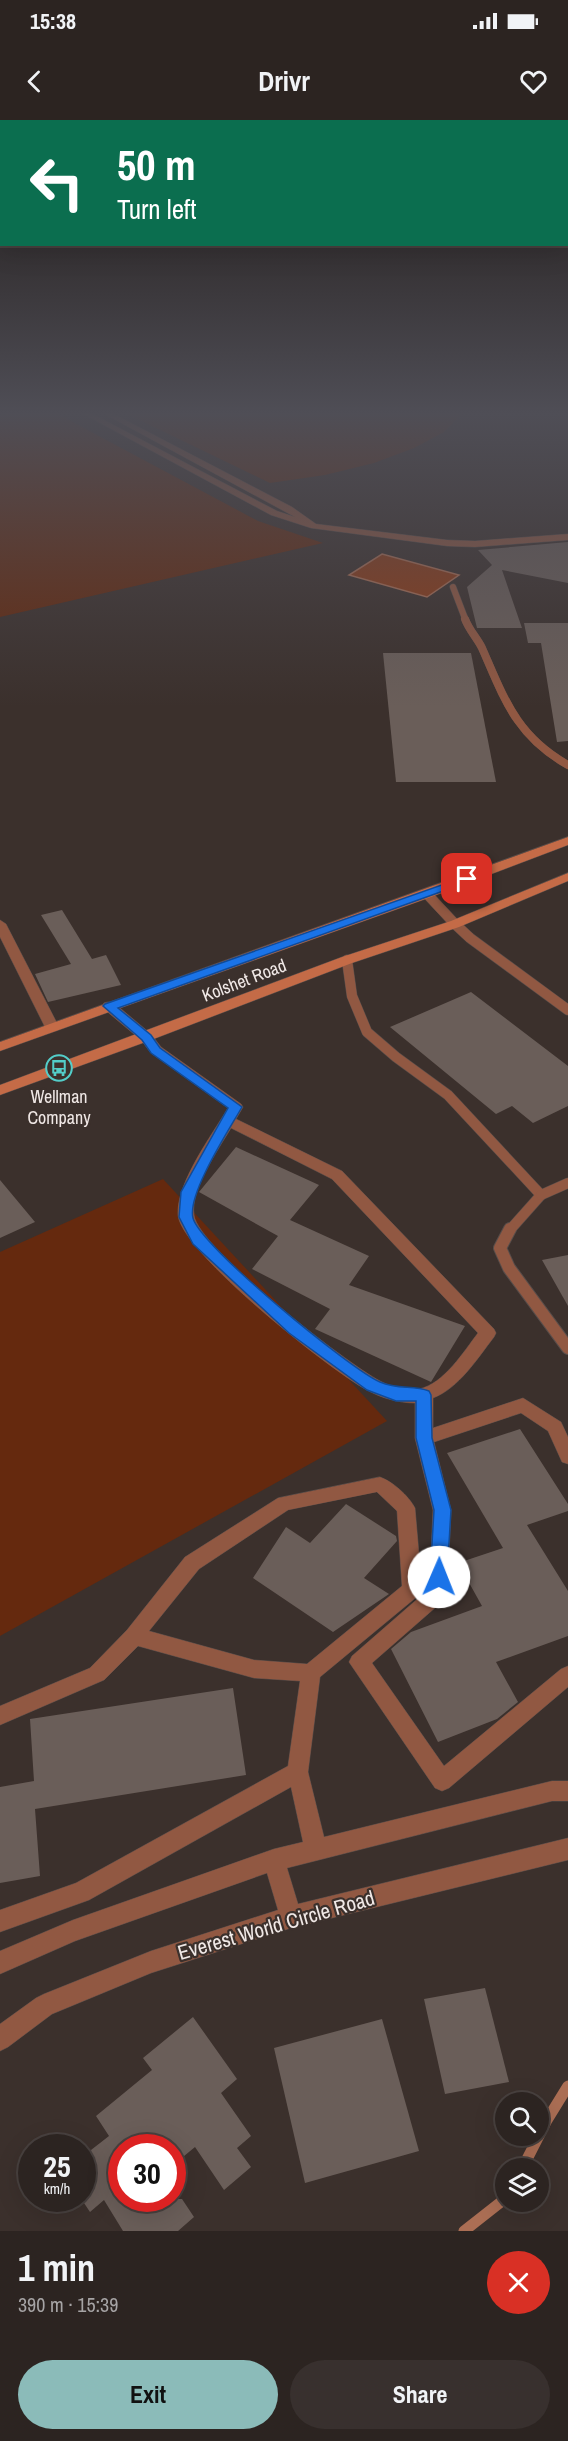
<!DOCTYPE html>
<meta charset="utf-8">
<style>
:root{--surface:#2c2421;--page:#38302e;--text:#f1f3f6;--muted:#a6a4a5;--line:#48413f;--accent:#8bbbb9}
body{margin:0;font-family:"Archivo Narrow",sans-serif;background:var(--page);color:var(--text);height:100vh;display:flex;flex-direction:column;font-size:22px;white-space:nowrap}
*{box-sizing:border-box;margin:0}
p{font-size:20px;color:var(--muted)}
.icon{flex:none;width:33px;height:33px;fill:none;stroke:currentColor;stroke-width:2;stroke-linecap:round;stroke-linejoin:round}
.map{position:relative;height:2111px;overflow:hidden}
.sheet{display:flex;flex-direction:column;background:var(--surface);flex:1}
.sheet>*{flex:none}
.banner{position:absolute;left:0px;top:0px;width:568px;height:126px;box-shadow:0 6px 24px #0002,0 0 0 2px var(--line);background:#0b6e4f;color:#fff;overflow:hidden}
.tools{position:absolute;left:495px;top:1972px;display:grid;gap:12px}
.tools a{display:grid;place-items:center;width:54px;height:54px;border-radius:50%;background:var(--surface);box-shadow:0 6px 24px #0002,0 0 0 2px var(--line);font-size:30px}
.speed{position:absolute;left:18px;top:2014px;display:flex;gap:12px;font-size:30px;font-weight:700;text-align:center}
.speed>*{display:grid;place-content:center;width:78px;height:78px;border-radius:50%;background:var(--surface);box-shadow:0 6px 24px #0002,0 0 0 2px var(--line);line-height:1}
.speed small{font-size:15px;font-weight:400}
.speed .limit{border:9px solid #d22;background:#fff;color:#111}
.pin{position:absolute;display:grid;place-items:center;width:51px;height:51px;color:#fff;margin:-26px;border-radius:12px;box-shadow:0 3px 9px #0006}
.me{position:absolute;width:66px;margin:-33px;rotate:1deg;stroke-linejoin:round;filter:drop-shadow(0 0 4px #0008)}
.turn{display:flex;align-items:center;gap:21px;height:126px;padding:0 18px;font-size:27px}
.turn .icon{width:78px;height:78px;stroke-width:2.5}
.turn b{display:block;font-size:42px;line-height:51px}
.round{display:grid;place-items:center;flex:none;width:63px;height:63px;border-radius:32px;background:var(--page)}
.overview{display:flex;align-items:center;justify-content:space-between;height:102px;padding:0 18px}
h1{font-size:36px;font-weight:800;line-height:45px}
.button{display:flex;gap:12px;margin-top:auto;padding:12px 18px}
.button a{flex:1;height:69px;border-radius:36px;background:var(--accent);color:#111;font-size:24px;font-weight:800;line-height:69px;text-align:center}
.button a+a{background:var(--page);color:var(--text)}
.status{display:flex;justify-content:space-between;align-items:center;height:42px;padding:0 30px;background:var(--surface);direction:ltr}
.status svg{height:16px;fill:currentColor}
header{display:flex;justify-content:space-between;align-items:center;height:78px;padding:0 18px;background:var(--surface);font-size:27px;font-weight:800}
.map>svg:first-child{display:block}
.green{fill:#65290e}
.water{fill:#8e3a15;stroke:#ab6e54;stroke-width:1.5}
.lines{fill:none;stroke-linecap:round;stroke-linejoin:round}
.stream{stroke:#ab6e54;stroke-width:11}
.building{fill:#6a5e59}
.lane-far3-casing{stroke:#584d4a;stroke-width:7}
.lane-far2-casing{stroke:#584d4a;stroke-width:8}
.lane-far1-casing{stroke:#584d4a;stroke-width:11}
.lane-casing{stroke:#584d4a;stroke-width:14}
.street-casing{stroke:#584d4a;stroke-width:1}
.secondary-casing{stroke:#584d4a;stroke-width:1}
.lane-far3{stroke:#915842;stroke-width:6}
.lane-far2{stroke:#915842;stroke-width:8}
.lane-far1{stroke:#915842;stroke-width:10}
.lane{stroke:#915842;stroke-width:12}
.street{fill:#915842;fill-rule:evenodd}
.secondary{fill:#c46b47;fill-rule:evenodd}
.route{fill:#1a73e8;stroke:#114b97;stroke-width:1.5}
.labels{text-anchor:middle;dominant-baseline:central;stroke-width:4.5;stroke-linejoin:round;paint-order:stroke}
.street-label{font-size:18px;fill:#f0e8e6;stroke:#3b302c}
.poi-label{font-size:18px;fill:#f0e8e6;stroke:#3b302c}
.near-street-label{font-size:21px;fill:#f0e8e6;stroke:#3b302c}
</style>
<div class="status"><b>15:38</b><svg viewBox="0 0 49 12"><path d="M0 12V9h3v3zM5 12V6h3v6zM10 12V3h3v9zM15 12V0h3v12zM26 1h20v11H26zM47 4h2v5h-2z"/></svg></div>
<header><svg class="icon" aria-label="back" viewBox="0 0 24 24"><path d="M15 5l-7 7 7 7"/></svg>Drivr<svg class="icon" aria-label="heart" viewBox="0 0 24 24"><path d="M12 20l-8-8c-3-5 5-10 8-4 3-6 11-1 8 4z"/></svg></header>
<div class="map">
<svg width="568" height="2111" viewBox="0 0 568 2111">
<rect width="100%" height="100%" fill="#3b302c"/>
<!-- green -->
<g class="green">
<path d="M16 291H52L258 401 323 423 0 497V295Z"/>
<path d="M121 291H465L444 312 414 328 374 343 325 355 270 363Z"/>
<path d="M163 1059 387 1301 0 1516V1132Z"/>
</g>
<!-- water -->
<path class="water" d="M382 434 459 455 427 477 349 455Z"/>
<g class="lines">
<!-- stream -->
<g class="stream">
<path d="M522 2049 547 2000 568 1966"/>
<path d="M464 2111 506 2078"/>
</g>
</g>
<!-- building -->
<g class="building">
<path d="M568 422V463L502 450 522 508H477L467 467 492 445 478 430Z"/>
<path d="M524 503H568V621L557 622 541 523H528Z"/>
<path d="M383 533H471L496 662H396Z"/>
<path d="M62 790 92 839 106 835 121 865 48 882 35 854 71 844 41 795Z"/>
<path d="M471 872 568 946V986L533 1003 512 986 496 994 390 907Z"/>
<path d="M236 1027 319 1065 290 1100 369 1136 349 1165 465 1206 431 1262 315 1209 330 1189 252 1149 278 1116 199 1072Z"/>
<path d="M0 1060 35 1102 0 1118Z"/>
<path d="M568 1135V1186L542 1140Z"/>
<path d="M520 1309 568 1384V1391L527 1405 568 1471V1516L496 1542 518 1582 497 1599 438 1622 391 1529 411 1512 482 1486 458 1443 503 1428 447 1333Z"/>
<path d="M346 1384 396 1416 397 1421 364 1458 389 1474 333 1512 253 1458 286 1407 310 1423Z"/>
<path d="M233 1568 246 1655 35 1689 40 1756 0 1763V1667L34 1661 30 1599Z"/>
<path d="M485 1868 509 1962 445 1974 424 1879Z"/>
<path d="M193 1897 237 1959 221 1973 251 2016 237 2028 251 2047 224 2070 195 2027 172 2046V2028H122V2079H182L194 2097 178 2111H123L104 2080 90 2092 82 2080V2037L109 2016 96 1996 152 1950 143 1938Z"/>
<path d="M382 1899 419 2031 305 2063 274 1928Z"/>
</g>
<g class="lines">
<!-- lane-far3 casing -->
<g class="lane-far3-casing">
<path id="lane-far3" d="M453 467 466 501"/>
</g>
<!-- lane-far2 casing -->
<g class="lane-far2-casing">
<path id="lane-far2" d="M465 499C469 510 477 518 482 528 504 578 516 616 568 645"/>
</g>
<!-- lane-far1 casing -->
<g class="lane-far1-casing">
<g id="lane-far1">
<path d="M455 804 470 818 568 890"/>
<path d="M347 840 352 876 367 912 396 937 448 975 541 1075 509 1111"/>
<path d="M541 1075 568 1063"/>
</g>
</g>
<!-- lane casing -->
<g class="lane-casing">
<path id="lane" d="M510 1109 500 1128 509 1148 568 1228"/>
</g>
<!-- street casing -->
<g class="street-casing">
<g id="street">
<path d="M78 291H87L277 391 295 397 99 291H108L292 387 316 404 447 420 475 421 568 414V420L475 427 447 426 311 408 271 395Z"/>
<path d="M427 770 431 771 459 801 461 804 459 807H451L423 777V771Z"/>
<path d="M0 800 6 804 59 907 57 910 52 911 45 907 0 817Z"/>
<path d="M109 882 114 883 151 914 161 927 241 984 243 987 236 999 342 1051 494 1209 496 1213 494 1217C477 1239 459 1268 433 1278V1308L523 1278 561 1302 568 1317V1344L562 1342 548 1311 521 1293 434 1322 451 1390 448 1457 436 1487 372 1543 444 1646 561 1549 568 1546V1567L449 1668 442 1671 435 1668 349 1542 352 1536 422 1475 430 1457 433 1390 415 1318V1283C399 1283 381 1278 367 1270 331 1251 181 1132 178 1095 176 1063 212 1015 228 988L151 933 141 920 104 889 102 886 104 883ZM231 1008 332 1059 478 1213C464 1231 444 1264 419 1269 407 1271 391 1267 380 1261 347 1244 198 1128 194 1095 190 1070 218 1030 231 1008Z"/>
<path d="M380 1357C392 1361 409 1376 415 1388L422 1469 419 1475 320 1557 308 1652 324 1717 552 1661H568V1681H552L287 1748 298 1784 568 1718V1740L291 1808 151 1853 52 1894 8 1927 0 1931V1904L36 1878 44 1874 151 1831 278 1790 267 1753 75 1821 0 1854V1831L73 1800 274 1729 303 1722 291 1667 89 1780 0 1812V1790L76 1763 288 1646 300 1561 254 1558 138 1526 104 1560 0 1605V1586L90 1548 127 1510 185 1437 278 1378ZM377 1372 397 1391 402 1466 307 1544 254 1540 149 1511 199 1449 288 1390Z"/>
</g>
</g>
<!-- secondary casing -->
<g class="secondary-casing">
<g id="secondary">
<path d="M568 717V725L431 777 0 931V922Z"/>
<path d="M568 753V761L459 807 352 843 151 920 0 975V965L342 837 451 801Z"/>
</g>
</g>
<!-- lane-far3 -->
<use href="#lane-far3" class="lane-far3"/>
<!-- lane-far2 -->
<use href="#lane-far2" class="lane-far2"/>
<!-- lane-far1 -->
<use href="#lane-far1" class="lane-far1"/>
<!-- lane -->
<use href="#lane" class="lane"/>
<!-- street -->
<use href="#street" class="street"/>
<!-- secondary -->
<use href="#secondary" class="secondary"/>
</g>
<!-- sky -->
<linearGradient id="sky" x2="0" y2="1"><stop stop-color="#201a18"/><stop offset="0.5" stop-color="#4f4e56"/><stop offset="1" stop-color="#4f4e56" stop-opacity="0"/></linearGradient>
<rect width="568" height="587" fill="url(#sky)"/>
<!-- route -->
<path class="route" d="M467 756 473 759 471 761 118 888 151 915 160 928 242 987C229 1010 187 1074 193 1098 200 1126 350 1249 380 1262 399 1270 412 1265 429 1271L431 1275 432 1318 451 1390 447 1457 445 1462 439 1464 432 1462 430 1457 434 1390 416 1318V1281H396L367 1270 289 1213 193 1124 179 1097 181 1072 228 988 151 933 142 920 103 886 105 884Z"/>
<!-- icons -->
<defs>
<g id="bus-ring" transform="scale(1.35)"><circle r="9.5" fill="#3b302c" stroke="#53cdc9" stroke-width="1.5"/><path d="M-5-6H5V4H4V6H2V4H-2V6H-4V4H-5ZM-3.5-4V0h7V-4ZM-3.5 1.2v1.5H-2V1.2ZM2 1.2v1.5H3.5V1.2Z" fill="#53cdc9"/></g>
</defs>
<g fill-rule="evenodd">
<use href="#bus-ring" x="59" y="948"/>
</g>
<g class="labels">
<!-- street labels -->
<g class="street-label">
<text transform="translate(244 860) rotate(-21)">Kolshet Road</text>
</g>
<!-- poi labels -->
<g class="poi-label">
<text x="59" y="976">Wellman<tspan x="59" dy="21">Company</tspan></text>
</g>
<!-- near-street labels -->
<g class="near-street-label">
<text transform="translate(276 1805) rotate(-16)">Everest World Circle Road</text>
</g>
</g>
</svg>
<div class="tools">
<a><svg class="icon" aria-label="search" viewBox="0 0 24 24"><circle cx="10" cy="10" r="6"/><path d="M15 15l6 6"/></svg></a>
<a><svg class="icon" aria-label="layers" viewBox="0 0 24 24"><path d="M12 4l9 5-9 5-9-5zM3 14l9 5 9-5"/></svg></a>
</div>
<div class="speed"><div>25<small>km/h</small></div><div class="limit">30</div></div>
<div class="pin" style="left:467px;top:759px;background:#d93025"><svg class="icon" aria-label="arrive" viewBox="0 0 24 24"><path d="M6 21V4h12l-3 4 3 4H6"/></svg></div>
<svg class="me" style="left:439px;top:1457px" viewBox="-20 -20 40 40"><circle r="19" fill="#fff"/><path d="M0-13L10 11 0 6-10 11z" fill="#1a73e8"/></svg>
<div class="banner">
<div class="turn"><svg class="icon" aria-label="left" viewBox="0 0 24 24"><path d="M17 20v-9H6M10 6l-5 5 5 5"/></svg><div><b>50 m</b>Turn left</div></div>
</div>
</div>
<section class="sheet">
<div class="overview"><div><h1>1 min</h1><p>390 m · 15:39</p></div><a class="round" style="background:#d93025;color:#fff"><svg class="icon" aria-label="close" viewBox="0 0 24 24"><path d="M6 6l12 12M18 6L6 18"/></svg></a></div>
<div class="button"><a>Exit</a><a>Share</a></div>
</section>
